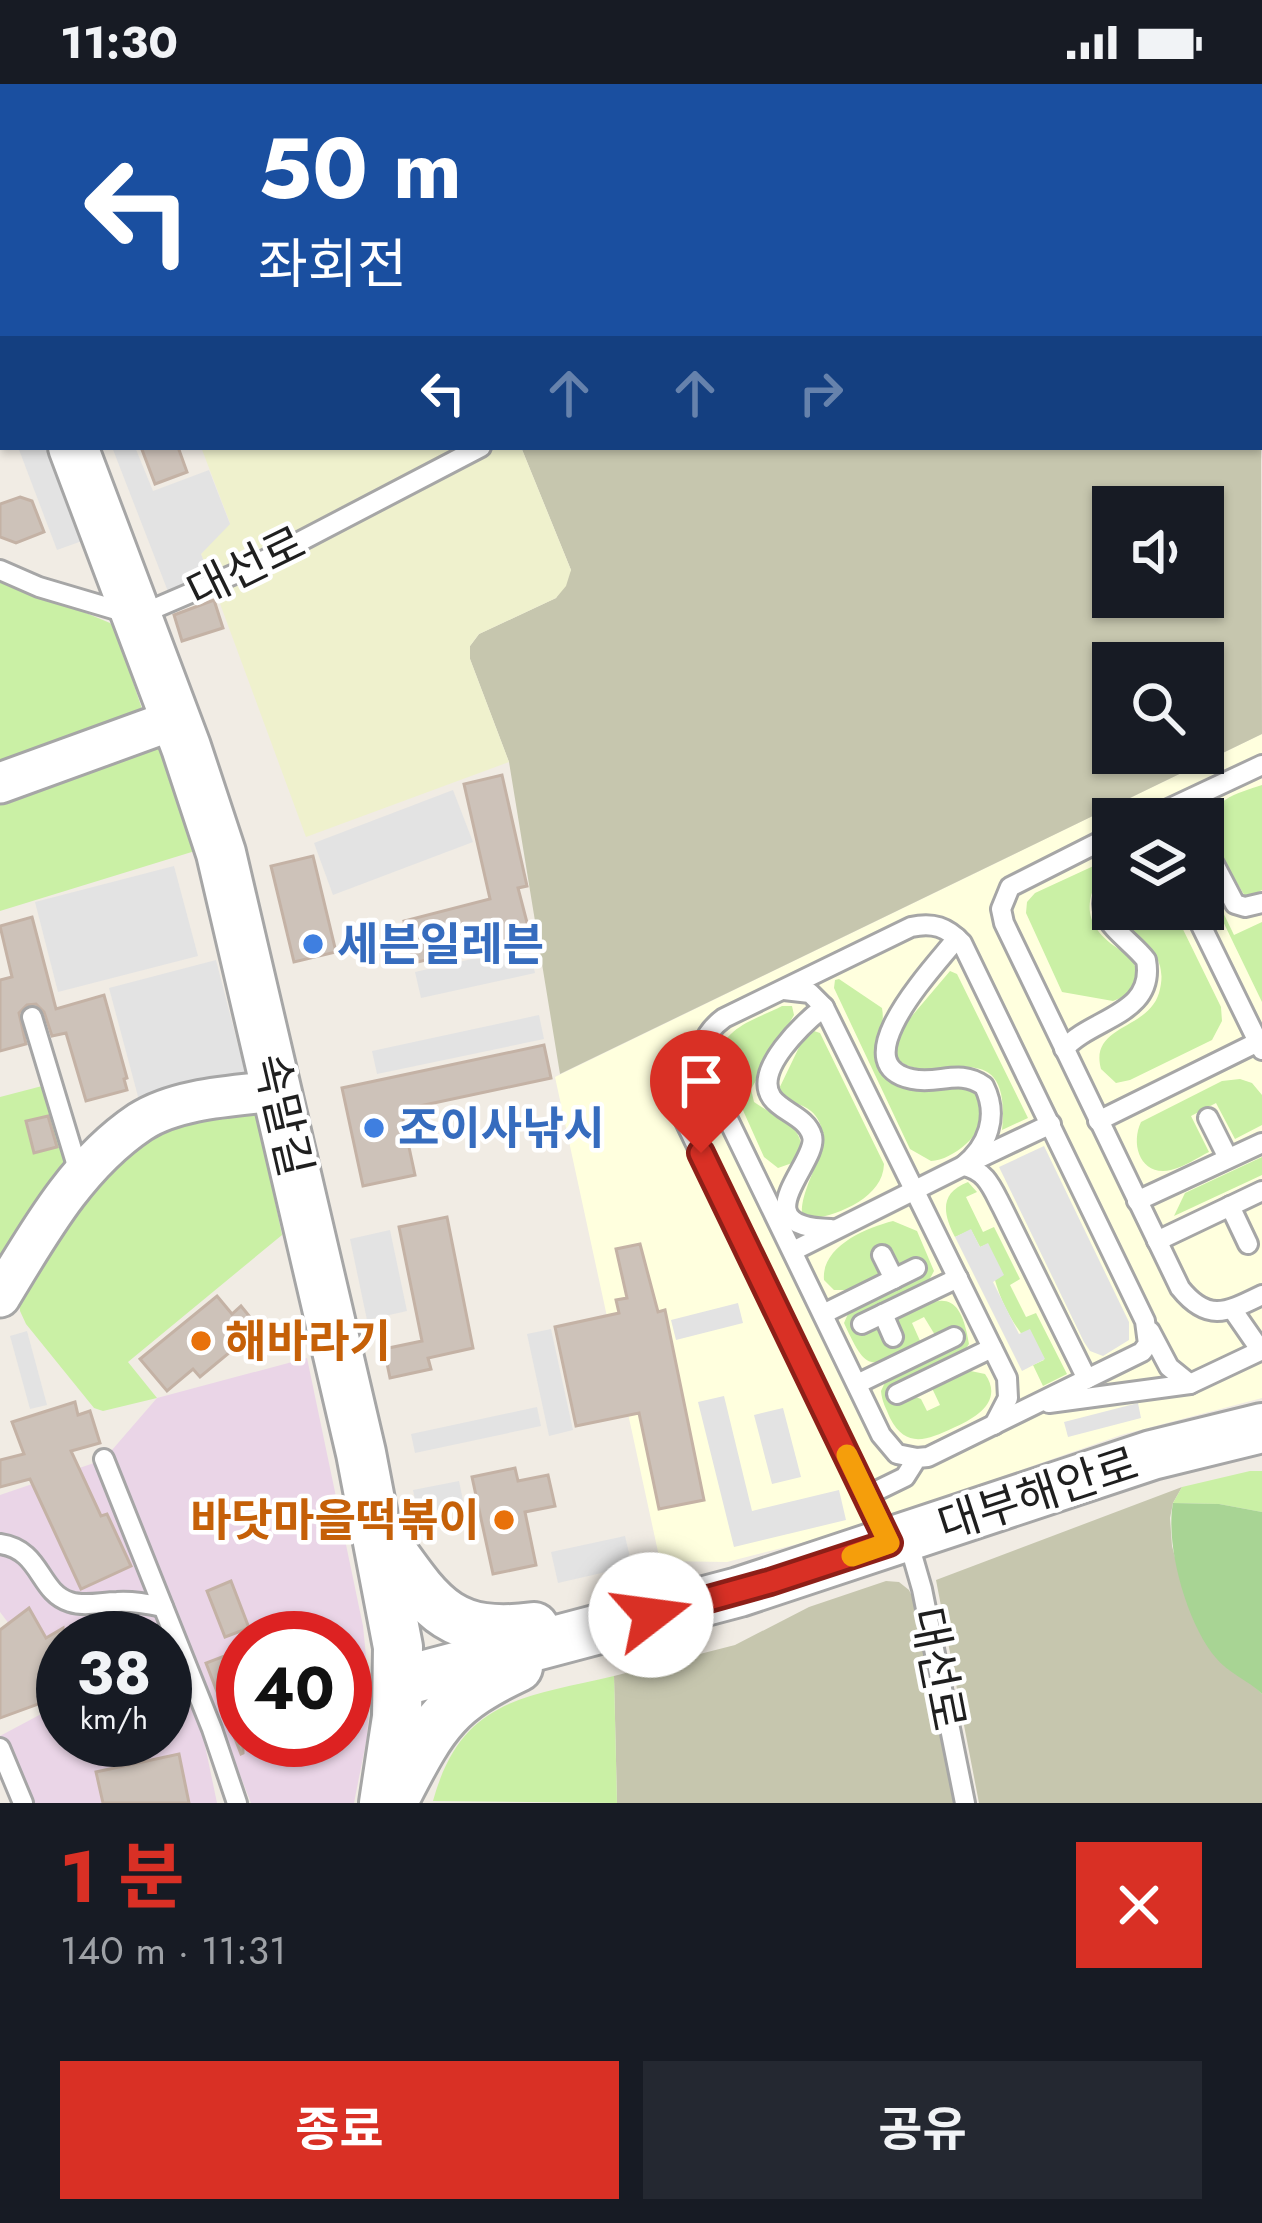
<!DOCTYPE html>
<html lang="ko">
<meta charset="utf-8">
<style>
:root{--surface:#171b24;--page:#242831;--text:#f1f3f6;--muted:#9ea1a6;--accent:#d93025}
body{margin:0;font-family:Jost,"Noto Sans KR",sans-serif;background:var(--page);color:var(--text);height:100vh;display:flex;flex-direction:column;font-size:45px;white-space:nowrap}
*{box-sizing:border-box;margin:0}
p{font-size:39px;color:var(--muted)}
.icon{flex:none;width:66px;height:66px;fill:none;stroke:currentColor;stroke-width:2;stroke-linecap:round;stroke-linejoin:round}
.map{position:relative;height:1719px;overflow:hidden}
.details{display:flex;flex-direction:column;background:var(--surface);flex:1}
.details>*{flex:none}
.banner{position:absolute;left:0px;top:0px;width:1263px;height:366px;box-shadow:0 3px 9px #0004;background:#1a4fa0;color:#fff;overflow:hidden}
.tools{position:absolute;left:1092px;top:402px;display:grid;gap:24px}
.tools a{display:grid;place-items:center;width:132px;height:132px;border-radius:0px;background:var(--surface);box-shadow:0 3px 9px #0004;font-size:60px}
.speed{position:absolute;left:36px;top:1527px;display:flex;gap:24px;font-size:60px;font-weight:700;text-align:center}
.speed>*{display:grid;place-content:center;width:156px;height:156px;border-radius:50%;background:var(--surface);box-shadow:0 3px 9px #0004;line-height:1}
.speed small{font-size:30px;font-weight:400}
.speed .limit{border:18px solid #d22;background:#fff;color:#111}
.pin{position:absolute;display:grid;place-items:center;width:102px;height:102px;color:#fff;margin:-123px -51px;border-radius:50% 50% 50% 0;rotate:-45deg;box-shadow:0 0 12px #0007}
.pin .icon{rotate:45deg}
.me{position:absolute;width:132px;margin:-66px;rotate:75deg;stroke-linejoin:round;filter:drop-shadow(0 0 9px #0008)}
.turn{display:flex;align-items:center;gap:42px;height:252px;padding:0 60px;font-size:54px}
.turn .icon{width:156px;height:156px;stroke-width:2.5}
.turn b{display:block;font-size:84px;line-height:102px}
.lanes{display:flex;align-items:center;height:114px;padding:0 60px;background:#0003;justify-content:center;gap:60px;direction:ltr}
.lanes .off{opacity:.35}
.round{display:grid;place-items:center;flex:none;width:126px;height:126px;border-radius:0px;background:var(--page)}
.overview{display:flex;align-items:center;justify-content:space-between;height:204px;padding:0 60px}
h1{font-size:72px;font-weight:700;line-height:90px;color:var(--accent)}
.action{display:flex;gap:24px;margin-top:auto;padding:24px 60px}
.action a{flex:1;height:138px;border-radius:0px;background:var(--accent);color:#fff;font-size:48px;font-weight:700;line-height:138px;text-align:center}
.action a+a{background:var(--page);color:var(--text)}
.status{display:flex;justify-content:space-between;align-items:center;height:84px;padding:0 60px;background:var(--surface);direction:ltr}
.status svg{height:33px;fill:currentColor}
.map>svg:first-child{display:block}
.industrial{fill:#ead5e7;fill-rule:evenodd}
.education{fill:#ffffde;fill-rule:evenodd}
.construction{fill:#c6c6ae;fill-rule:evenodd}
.farmland{fill:#eff1cd}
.grass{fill:#caf0a5}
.forest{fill:#a8d494}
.parking{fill:#e3e3e3}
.building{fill:#cdc2b9;stroke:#c4b2a5;stroke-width:3}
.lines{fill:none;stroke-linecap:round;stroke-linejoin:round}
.service-casing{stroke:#a6a6a6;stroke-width:24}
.minor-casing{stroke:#a6a6a6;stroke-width:45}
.tertiary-casing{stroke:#a6a6a6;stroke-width:54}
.service{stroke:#fff;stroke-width:18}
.minor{stroke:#fff;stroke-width:39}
.tertiary{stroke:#fff;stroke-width:48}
.route-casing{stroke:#8d1f18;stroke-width:30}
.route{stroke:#d93025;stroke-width:21}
.slow{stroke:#f59e0b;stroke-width:21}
.shop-dot{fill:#3f7fe0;stroke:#fff;stroke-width:4.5}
.food-dot{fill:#e8710a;stroke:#fff;stroke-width:4.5}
.labels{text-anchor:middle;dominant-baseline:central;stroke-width:9;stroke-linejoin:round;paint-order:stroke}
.street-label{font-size:45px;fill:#1f1f1f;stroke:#fff}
.shop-label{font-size:45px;font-weight:bold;fill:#366cbe;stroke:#fff;text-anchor:start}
.food-label{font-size:45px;font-weight:bold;fill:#c56008;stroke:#fff;text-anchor:start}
</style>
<div class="status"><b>11:30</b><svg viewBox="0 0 49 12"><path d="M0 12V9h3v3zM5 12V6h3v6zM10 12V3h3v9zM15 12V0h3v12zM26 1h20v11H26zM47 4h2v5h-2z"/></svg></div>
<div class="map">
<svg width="1262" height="1719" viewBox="0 0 1262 1719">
<rect width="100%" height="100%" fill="#f1ece4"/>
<!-- industrial -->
<g class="industrial">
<path d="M307 1274 363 1542 370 1613 367 1653 354 1719H251L112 1366 157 1314ZM243 1554H345V1656H243Z"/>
<path d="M94 1379 202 1647 217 1719H31L0 1652 60 1620 61 1608 0 1528V1411ZM63 1554H165V1656H63Z"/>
</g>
<!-- education -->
<path class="education" d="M1262 650V1314L1121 1351 841 1449 727 1478 660 1477 555 993ZM1113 735H1203V825H1113Z"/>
<!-- construction -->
<g class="construction">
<path d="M1260 14 1262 650 560 990 509 678 470 575V562L479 550 556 514 571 486 521 363H1260ZM1113 423H1203V513H1113ZM1113 579H1203V669H1113Z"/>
<path d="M1182 1403 1173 1419 1170 1434 1172 1462 1185 1510 1204 1555 1262 1610V1719H979L936 1496Z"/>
<path d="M886 1497 899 1498 909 1506 917 1522 954 1719H617L614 1592 735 1561 809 1523Z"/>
</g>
<!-- farmland -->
<g class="farmland">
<path d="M0 0H424L425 3H3V68Z"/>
<path d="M542 0H1102L1097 3Z"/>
<path d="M201 363H470L210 494 201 470 230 439Z"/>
<path d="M496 363H521L571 486 566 502 556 514 479 550 470 562V575L509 678 306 753 215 506Z"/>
</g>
<!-- grass -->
<g class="grass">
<path d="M0 493 110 539 116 547 144 631 0 685Z"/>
<path d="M160 659 195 767 0 827V717Z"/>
<path d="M1262 701V806L1246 814C1234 791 1193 737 1225 716 1235 709 1250 705 1262 701Z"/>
<path d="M1113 773C1079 816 1080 845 1131 872L1139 893 1131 910 1113 917 1062 908 1026 829 1027 818 1035 809Z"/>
<path d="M1203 787 1234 851 1262 838V918L1203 796Z"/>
<path d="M1113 814V825H1173L1221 923 1222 937 1212 956 1130 996 1116 999 1101 985C1089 941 1148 946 1159 909 1175 852 1109 856 1113 814Z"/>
<path d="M950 887 957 890 1028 1034 1002 1046C1013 936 923 1013 895 971L900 946Z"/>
<path d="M839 895 882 924C887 952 866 961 886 994 924 1024 949 987 974 1006 1005 1029 961 1076 931 1077L910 1065 834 904 835 896Z"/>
<path d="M782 922H792L794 931 751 1005 754 1018C778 1035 815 1046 795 1078L778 1084 764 1073 719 973C723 943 757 935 782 922Z"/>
<path d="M814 947 820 949 884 1080C883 1113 841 1130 812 1135L802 1128C801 1097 841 1054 811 1027 801 1019 787 1018 777 1009L803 955Z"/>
<path d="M1240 995 1252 999 1262 1011V1041L1235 1055 1216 1019 1191 1032 1209 1068C1197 1074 1184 1083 1171 1086 1141 1093 1130 1061 1141 1038L1222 997Z"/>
<path d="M46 1001 67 1081 0 1187V1013Z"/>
<path d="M229 1025 257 1030 282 1151 128 1278 157 1314 103 1327 94 1324 26 1240 20 1227V1211L75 1117 115 1079 163 1044Z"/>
<path d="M1262 1073V1091L1174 1132 1185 1109Z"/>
<path d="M968 1098 977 1108 966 1113 983 1148 994 1143 1020 1195 1010 1201 1026 1233 1036 1229 1067 1290 1043 1302 1033 1281 1044 1276C1010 1242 993 1207 988 1160L980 1163 971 1146 955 1153C943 1130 939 1109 968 1098Z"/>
<path d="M893 1137 917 1147 934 1187 927 1200 853 1234 860 1250 879 1245 891 1261 903 1255 894 1235C936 1215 959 1198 969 1260L962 1270 891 1304 921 1315 927 1327 940 1321 931 1302 966 1286 985 1290C1004 1317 976 1334 953 1344 927 1356 906 1365 890 1334 886 1324 882 1318 881 1307L887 1294 962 1258 956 1244 935 1251 924 1233 912 1239 921 1259C871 1282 869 1294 844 1239L851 1223 924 1191 917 1174 848 1206H834L824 1196C821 1163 865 1144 893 1137Z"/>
<path d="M1250 1387H1262V1428L1219 1420 1173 1419 1182 1403Z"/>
<path d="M614 1592 617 1719 433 1717C461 1615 524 1613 614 1592Z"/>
</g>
<!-- forest -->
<path class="forest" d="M1173 1419 1219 1420 1262 1428V1610C1248 1596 1228 1589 1216 1574 1187 1540 1165 1462 1173 1419Z"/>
<!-- parking -->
<g class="parking">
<path d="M18 363H47L82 457 57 466Z"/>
<path d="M112 363H135L153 407 209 386 230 440 201 470 210 494 169 510Z"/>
<path d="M453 706 473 758 333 811 314 759Z"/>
<path d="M174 782 198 872 58 908 35 818Z"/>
<path d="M529 862 535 889 421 914 415 888Z"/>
<path d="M216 876 246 992 140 1020 109 904Z"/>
<path d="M539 931 544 955 377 990 372 967Z"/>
<path d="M1044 1062 1129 1238V1256L1103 1272 1090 1267 1084 1258 999 1083Z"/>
<path d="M971 1145 980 1163 988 1159 1004 1191 993 1198 1019 1250 1030 1245 1045 1275 1022 1287 955 1153Z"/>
<path d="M390 1146 407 1227 367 1236 350 1155Z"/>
<path d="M738 1219 743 1239 676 1256 671 1236Z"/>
<path d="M551 1245 573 1346 549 1352 527 1250Z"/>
<path d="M27 1247 47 1321 30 1325 10 1252Z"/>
<path d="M724 1312 752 1427 839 1406 846 1436 734 1463 698 1318Z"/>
<path d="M1138 1319 1141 1334 1068 1353 1064 1338Z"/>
<path d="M537 1323 541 1342 415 1369 411 1350Z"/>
<path d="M783 1324 801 1393 772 1400 754 1331Z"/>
<path d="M459 1397 464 1421 418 1430 413 1406Z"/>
<path d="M625 1452 632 1482 558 1499 551 1468Z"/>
</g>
<!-- building -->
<g class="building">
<path d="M141 363H178L187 388 155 400Z"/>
<path d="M20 413 32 417 44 448 16 459 0 453V420Z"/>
<path d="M214 516 223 544 182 557 174 531Z"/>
<path d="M502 691 527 802 518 804 530 850 414 879 404 837 490 815 464 700Z"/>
<path d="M313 772 336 868 294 878 271 782Z"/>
<path d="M32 833 56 925 104 911 127 994 124 995 127 1006 86 1017 66 949 52 952 44 928 36 920 27 921 19 929 26 960 0 967V896L12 893 0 842Z"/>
<path d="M544 961 551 994 401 1026 415 1091 363 1102 342 1004Z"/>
<path d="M48 1032 57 1063 34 1069 26 1037Z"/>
<path d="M447 1133 473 1264 428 1274 431 1285 390 1294 384 1265 422 1257 399 1143Z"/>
<path d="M640 1160 658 1228 665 1226 704 1416 659 1425 639 1329 576 1342 555 1243 619 1229 616 1216 627 1214 616 1165Z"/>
<path d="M217 1212 232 1230 241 1222 259 1244 200 1293 193 1285 167 1307 140 1275Z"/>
<path d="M75 1318 78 1331 90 1327 100 1359 71 1367 101 1432 107 1430 131 1482 81 1505 30 1395 0 1403V1376L24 1370 12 1338Z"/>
<path d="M515 1384 518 1397 548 1391 555 1422 525 1428 536 1481 493 1490 472 1393Z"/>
<path d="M231 1497 249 1544 225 1553 207 1507Z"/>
<path d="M29 1524 46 1554 63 1544V1611L0 1634V1546Z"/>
<path d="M243 1565V1669L241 1670 206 1579Z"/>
<path d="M179 1670 189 1719H103L96 1688Z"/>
</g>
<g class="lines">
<!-- service casing -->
<g class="service-casing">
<g id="service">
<path d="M1249 0 1253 3"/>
<path d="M1108 3 1113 0"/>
<path d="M0 486 39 503 137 532 251 483 481 363"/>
<path d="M1147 735 1262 681"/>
<path d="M1113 751 1010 803 1001 825 1004 839 1180 1204C1208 1239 1227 1228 1262 1211"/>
<path d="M1203 759 1235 820 1245 823 1262 819"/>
<path d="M1193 825 1262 966"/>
<path d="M957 854C939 878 839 980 912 995 939 1001 959 984 984 1002 999 1032 988 1062 963 1082"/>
<path d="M784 906 810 909 824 923 1007 1294 1008 1314 994 1341"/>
<path d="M824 923C805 938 752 986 772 1014 782 1028 807 1033 812 1052 820 1078 738 1143 831 1145"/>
<path d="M32 933 80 1092"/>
<path d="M1064 965C1092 933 1156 931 1146 876 1126 850 1084 833 1113 796"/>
<path d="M667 1000 886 1454"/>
<path d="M1208 1034 1228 1074"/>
<path d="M1098 1037 1262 956"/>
<path d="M973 1077 1051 1040"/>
<path d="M1137 1117 1262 1059"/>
<path d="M1230 1122 1248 1160"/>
<path d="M1157 1157 1262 1107"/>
<path d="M793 1167 963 1082C986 1086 992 1104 1002 1123L1087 1295"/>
<path d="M882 1171 894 1195"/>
<path d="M1232 1225 1261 1267"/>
<path d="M823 1230 916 1184"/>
<path d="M883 1230 893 1253"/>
<path d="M862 1240 958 1194"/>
<path d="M1150 1247 1169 1283 1190 1300"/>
<path d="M857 1300 954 1253"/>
<path d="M897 1310 992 1264"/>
<path d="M1049 1319 1190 1300 1262 1266"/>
<path d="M104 1375 212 1645 237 1719"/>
<path d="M866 1412 905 1393 917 1374 928 1373 1142 1268 1148 1260 1145 1237 962 859C947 843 933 838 911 843L724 934C701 951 698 968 708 994L881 1351 897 1370 917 1374"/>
<path d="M907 1453 922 1505 965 1719"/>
<path d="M0 1460C42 1466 38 1508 70 1518 85 1523 101 1518 117 1518 133 1517 148 1520 163 1523"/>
<path d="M0 1664 23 1719"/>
</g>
</g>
<!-- minor casing -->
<g class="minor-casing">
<g id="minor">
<path d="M0 699 176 635"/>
<path d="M0 1213C39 1149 76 1081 140 1038 177 1014 234 1012 277 1007"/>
</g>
</g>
<!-- tertiary casing -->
<g class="tertiary-casing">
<g id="tertiary">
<path d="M0 169 3 177"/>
<path d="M73 363 186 663 221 769 361 1369 398 1563 397 1633 384 1719"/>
<path d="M388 1462C432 1524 451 1554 534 1543"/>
<path d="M399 1598 739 1508 1152 1371 1262 1344"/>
<path d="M399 1706C434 1638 448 1616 518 1583"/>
</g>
</g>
<!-- service -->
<use href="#service" class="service"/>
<!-- minor -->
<use href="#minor" class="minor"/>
<!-- tertiary -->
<use href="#tertiary" class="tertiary"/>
</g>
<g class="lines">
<!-- route casing -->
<g class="route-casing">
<path id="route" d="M651 1531 770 1498 889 1459 701 1069"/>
</g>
<!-- route -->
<use href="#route" class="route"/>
<!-- slow -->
<path class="slow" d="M847 1371 889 1459 852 1472"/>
</g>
<!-- markers -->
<g class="shop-dot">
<circle cx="313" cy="860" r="12"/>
<circle cx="374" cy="1044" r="12"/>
</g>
<g class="food-dot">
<circle cx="201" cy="1257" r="12"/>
<circle cx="504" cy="1436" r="12"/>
</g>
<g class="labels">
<!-- street labels -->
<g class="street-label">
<text transform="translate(246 483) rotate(-26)">대선로</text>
<text transform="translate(283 1031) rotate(77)">속말길</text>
<text transform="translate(1038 1410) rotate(-18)">대부해안로</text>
<text transform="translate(938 1585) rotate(79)">대선로</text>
</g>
<!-- shop labels -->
<g class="shop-label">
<text x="337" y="860">세븐일레븐</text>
<text x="398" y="1044">조이사낚시</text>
</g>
<!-- food labels -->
<g class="food-label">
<text x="225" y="1257">해바라기</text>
<text x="480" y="1436" text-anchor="end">바닷마을떡볶이</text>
</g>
</g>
</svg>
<div class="tools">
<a><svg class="icon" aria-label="sound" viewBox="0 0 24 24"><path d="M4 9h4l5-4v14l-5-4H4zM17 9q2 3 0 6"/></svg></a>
<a><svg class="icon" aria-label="search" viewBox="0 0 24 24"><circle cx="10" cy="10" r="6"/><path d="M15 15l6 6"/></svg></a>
<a><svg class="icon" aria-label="layers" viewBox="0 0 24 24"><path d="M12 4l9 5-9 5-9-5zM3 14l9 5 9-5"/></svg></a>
</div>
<div class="speed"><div>38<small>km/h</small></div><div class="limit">40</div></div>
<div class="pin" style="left:701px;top:1069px;background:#d93025"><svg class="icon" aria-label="arrive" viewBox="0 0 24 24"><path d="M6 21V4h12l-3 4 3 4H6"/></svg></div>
<svg class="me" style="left:651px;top:1531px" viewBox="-20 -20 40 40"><circle r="19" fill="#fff"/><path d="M0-13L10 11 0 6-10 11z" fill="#d93025"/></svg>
<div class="banner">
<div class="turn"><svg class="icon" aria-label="left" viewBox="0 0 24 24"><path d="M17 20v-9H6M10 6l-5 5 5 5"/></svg><div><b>50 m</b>좌회전</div></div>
<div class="lanes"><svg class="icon" aria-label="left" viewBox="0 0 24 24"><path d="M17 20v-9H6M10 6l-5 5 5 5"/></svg><svg class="icon off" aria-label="ahead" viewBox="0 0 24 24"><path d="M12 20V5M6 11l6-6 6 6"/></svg><svg class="icon off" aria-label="ahead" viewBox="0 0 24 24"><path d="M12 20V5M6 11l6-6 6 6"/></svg><svg class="icon off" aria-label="right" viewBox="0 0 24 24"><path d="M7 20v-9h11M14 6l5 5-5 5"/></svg></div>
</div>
</div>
<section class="details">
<div class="overview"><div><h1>1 분</h1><p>140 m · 11:31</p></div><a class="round" style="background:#d93025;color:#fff"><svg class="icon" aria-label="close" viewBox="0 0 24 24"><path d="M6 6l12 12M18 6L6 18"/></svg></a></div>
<div class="action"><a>종료</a><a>공유</a></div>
</section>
